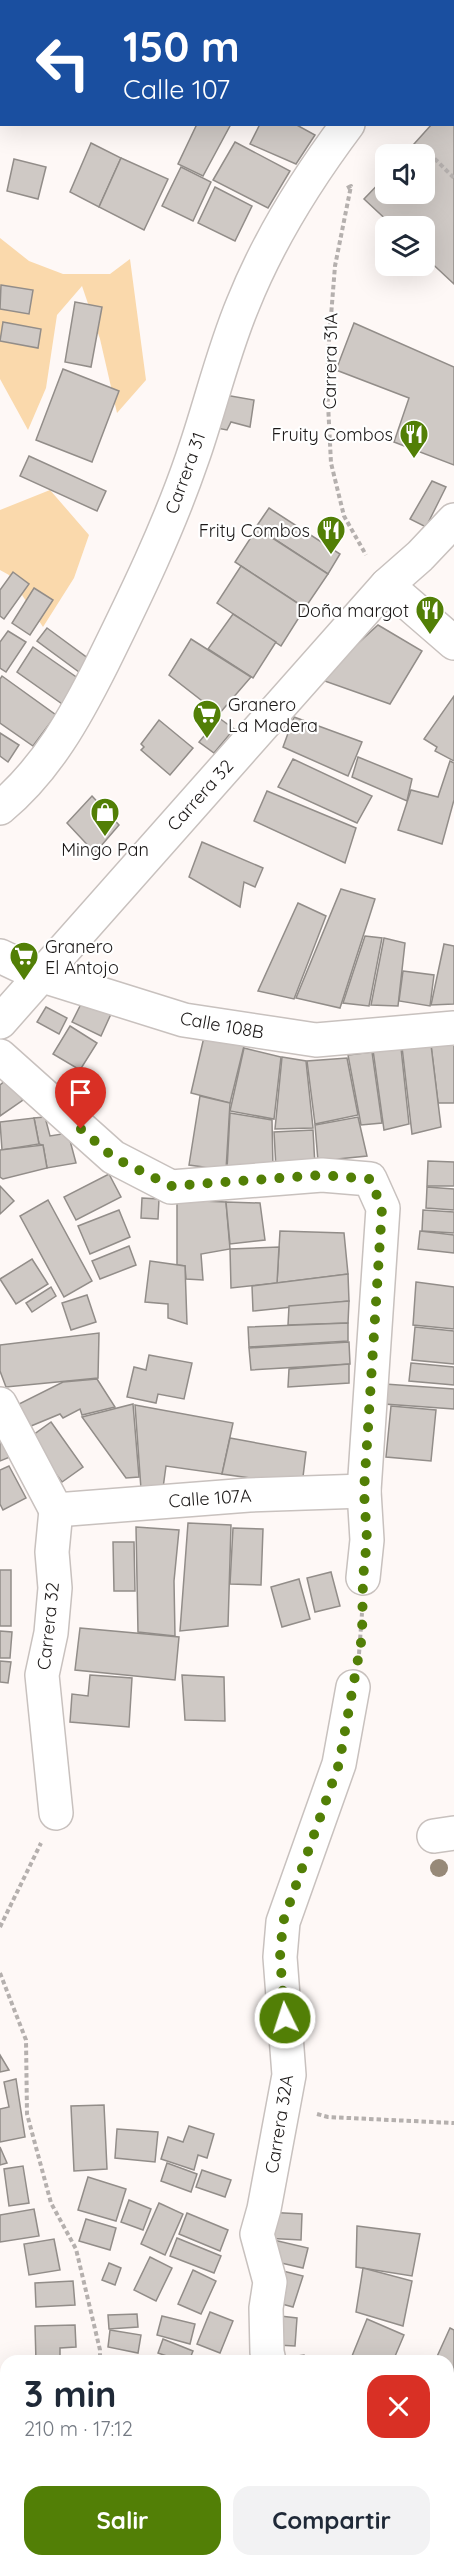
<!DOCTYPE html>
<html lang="es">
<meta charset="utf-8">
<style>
:root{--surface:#fff;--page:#f2f2f3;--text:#1f2937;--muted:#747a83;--accent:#527f06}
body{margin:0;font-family:Quicksand,sans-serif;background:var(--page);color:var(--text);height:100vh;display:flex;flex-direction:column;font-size:22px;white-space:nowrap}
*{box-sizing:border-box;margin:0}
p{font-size:20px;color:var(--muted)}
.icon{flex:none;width:33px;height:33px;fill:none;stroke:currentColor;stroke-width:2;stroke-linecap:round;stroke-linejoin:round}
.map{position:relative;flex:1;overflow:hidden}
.details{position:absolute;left:0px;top:2355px;width:454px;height:212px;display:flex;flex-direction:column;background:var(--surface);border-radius:18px 18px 0 0;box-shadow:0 6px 24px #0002}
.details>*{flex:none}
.hud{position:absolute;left:0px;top:0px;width:454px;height:126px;box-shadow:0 6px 24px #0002;background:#1a4fa0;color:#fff;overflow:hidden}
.tools{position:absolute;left:375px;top:144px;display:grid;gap:12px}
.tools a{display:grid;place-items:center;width:60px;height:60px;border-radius:12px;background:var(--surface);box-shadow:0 6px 24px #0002;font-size:30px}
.pin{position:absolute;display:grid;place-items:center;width:51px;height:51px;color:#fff;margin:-62px -26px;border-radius:50% 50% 50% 0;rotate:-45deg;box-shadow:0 0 6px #0007}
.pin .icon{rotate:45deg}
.me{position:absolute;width:66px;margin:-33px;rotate:356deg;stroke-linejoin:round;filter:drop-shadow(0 0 4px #0008)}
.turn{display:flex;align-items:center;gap:21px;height:126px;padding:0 24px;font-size:27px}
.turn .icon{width:78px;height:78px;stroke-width:2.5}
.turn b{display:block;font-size:42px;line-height:51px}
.round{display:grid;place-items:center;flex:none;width:63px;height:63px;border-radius:18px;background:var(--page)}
.overview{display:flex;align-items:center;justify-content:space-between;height:102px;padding:0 24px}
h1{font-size:36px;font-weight:700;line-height:45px}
.cta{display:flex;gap:12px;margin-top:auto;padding:12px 24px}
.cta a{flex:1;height:69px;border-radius:18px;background:var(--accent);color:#fff;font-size:24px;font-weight:700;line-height:69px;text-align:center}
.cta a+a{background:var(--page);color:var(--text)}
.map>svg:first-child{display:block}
.green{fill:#fad9ac}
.building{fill:#cfc9c5;stroke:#928d89;stroke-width:1.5}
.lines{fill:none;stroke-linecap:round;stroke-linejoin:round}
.minor-casing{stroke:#c8c1be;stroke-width:36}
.path{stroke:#b5b0ae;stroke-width:4;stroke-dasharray:4.5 3;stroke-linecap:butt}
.minor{stroke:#fff;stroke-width:33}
.tree{fill:#978978}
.route{stroke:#527f06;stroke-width:10;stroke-dasharray:0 18}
.labels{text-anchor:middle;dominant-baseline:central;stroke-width:4.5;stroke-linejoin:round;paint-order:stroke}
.street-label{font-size:18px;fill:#1c1918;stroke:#fff}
.poi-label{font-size:18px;fill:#1c1918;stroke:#fff;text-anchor:end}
</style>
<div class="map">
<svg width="454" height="2566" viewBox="0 0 454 2566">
<rect width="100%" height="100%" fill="#fef8f6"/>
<!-- green -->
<g class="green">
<path d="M0 238 29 261 63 274H110L130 259 146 380 117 413 100 339 82 286 57 315 46 388 28 430 0 379Z"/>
<path d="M50 490 89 535 74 578 43 627 9 575 0 570V510Z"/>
</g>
<!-- building -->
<g class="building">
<path d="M225 0H276L275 2Z"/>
<path d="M276 0H348L350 2H275Z"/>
<path d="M453 109 454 110V284L424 256V226H393L364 199 386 176V194H424V154H405L432 124H453Z"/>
<path d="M197 124H231L203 176 178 164Z"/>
<path d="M260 124H295L315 135 296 164 250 144Z"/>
<path d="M235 142 290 171 268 208 213 180Z"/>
<path d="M91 143 121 158 99 207 70 192Z"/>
<path d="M121 158 168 179 144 230 99 207Z"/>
<path d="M14 159 46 167 38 199 7 191Z"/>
<path d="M181 167 211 182 193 221 162 206Z"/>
<path d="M215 187 252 206 235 241 198 223Z"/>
<path d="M1 285 33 290 29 314 0 309Z"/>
<path d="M75 302 102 307 91 367 65 362Z"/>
<path d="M3 322 41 329 38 348 0 341Z"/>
<path d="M354 323 454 367V465L394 442 409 398 336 370Z"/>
<path d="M63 369 119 391 92 462 36 440Z"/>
<path d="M225 395 254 400 250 427 231 422 227 430 211 427Z"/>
<path d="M29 456 106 491 97 511 20 476Z"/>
<path d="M432 481 446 487 426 527 410 519Z"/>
<path d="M269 508 340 554 328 574 256 527Z"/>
<path d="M257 528 328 574 305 608 235 562Z"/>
<path d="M241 566 305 608 281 646 217 603Z"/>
<path d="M13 572 29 584 4 619 0 616V590Z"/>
<path d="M34 588 53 600 30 635 12 623Z"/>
<path d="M233 614 276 642 253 678 208 649Z"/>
<path d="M378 625 422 651 390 704 319 679Z"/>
<path d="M47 628 89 659 79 672 37 641Z"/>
<path d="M8 631 26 642 6 672 0 668V642Z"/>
<path d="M191 639 251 677 219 714 169 675Z"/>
<path d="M33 647 82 681 65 706 17 672Z"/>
<path d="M2 676 56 715 33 746 0 723V679Z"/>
<path d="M454 696V761L435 751 437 747 424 739Z"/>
<path d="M294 717 362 742 348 776 283 747Z"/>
<path d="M219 718 234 729 214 753 199 742Z"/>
<path d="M159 720 193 748 170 775 141 750 144 747 141 744Z"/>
<path d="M0 733 19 745 8 762 0 756Z"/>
<path d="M358 757 412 779 407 801 352 777Z"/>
<path d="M293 759 372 796 357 823 278 787Z"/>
<path d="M450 761 454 763V800L442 844 398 830 411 790 438 797Z"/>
<path d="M267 791 356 828 345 863 254 821Z"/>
<path d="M92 796 119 825 95 853 67 823Z"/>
<path d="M202 842 263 868 255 887 244 882 240 907 189 877Z"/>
<path d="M341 889 375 899 340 1008 296 998Z"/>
<path d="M298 903 326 916 294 999 258 991Z"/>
<path d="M365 936 382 938 369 1006 343 1003Z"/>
<path d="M384 938 405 943 398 1006 371 1005Z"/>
<path d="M444 944 454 946V1004L431 1005Z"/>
<path d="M403 971 434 975 430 1006 399 1001Z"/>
<path d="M83 1000 111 1014 101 1036 72 1022Z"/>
<path d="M46 1007 67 1018 59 1034 37 1022Z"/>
<path d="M70 1026 97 1043 80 1070 53 1054Z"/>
<path d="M204 1037 244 1046 230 1103 191 1093Z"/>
<path d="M454 1044V1103H438L431 1045Z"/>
<path d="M431 1045 441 1127 412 1134 402 1047Z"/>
<path d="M244 1048 281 1057 274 1119 230 1111Z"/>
<path d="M401 1048 409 1124 384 1130 373 1050Z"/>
<path d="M372 1052 382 1123 361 1125 348 1055Z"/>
<path d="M282 1057 306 1061 313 1128 275 1129Z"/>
<path d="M347 1058 358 1115 315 1124 307 1061Z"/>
<path d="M7 1079 23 1100 0 1116V1085Z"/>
<path d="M200 1096 230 1103 226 1170 189 1165Z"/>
<path d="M230 1113 272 1120 273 1169H227Z"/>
<path d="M45 1117 50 1136 68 1133 76 1163 47 1168 43 1145 39 1144 34 1118Z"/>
<path d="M358 1117 367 1156 318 1161 315 1125Z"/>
<path d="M34 1118 39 1144 2 1150 0 1122Z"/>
<path d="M313 1130 315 1166 276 1168 274 1132Z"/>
<path d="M43 1145 47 1168 3 1179 0 1177V1150Z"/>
<path d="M428 1161 454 1162V1186H427Z"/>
<path d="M109 1174 121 1197 76 1220 64 1197Z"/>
<path d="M0 1186 14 1201 0 1214Z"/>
<path d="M427 1187 454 1189V1210L426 1208Z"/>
<path d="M142 1198 159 1199 158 1219 141 1218Z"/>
<path d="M48 1200 92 1281 64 1297 20 1216Z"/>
<path d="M177 1200 226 1202 230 1249 201 1254 203 1280 186 1279 185 1266 177 1265Z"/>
<path d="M226 1202 260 1203 265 1240 230 1244Z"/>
<path d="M119 1210 130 1237 90 1254 78 1226Z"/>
<path d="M423 1210 454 1212V1233L422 1231Z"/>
<path d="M280 1231 344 1233 348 1274 277 1283Z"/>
<path d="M420 1231 454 1235V1253L418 1249Z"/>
<path d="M129 1246 136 1265 100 1279 92 1261Z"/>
<path d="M279 1247 277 1283 231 1288 230 1249Z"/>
<path d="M32 1259 48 1284 16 1304 0 1279Z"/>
<path d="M150 1261 185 1266 187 1324 168 1318V1304L145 1302Z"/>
<path d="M348 1274 349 1301 253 1311 252 1286Z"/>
<path d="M416 1282 454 1287V1329L413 1325Z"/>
<path d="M51 1287 56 1296 32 1312 26 1303Z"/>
<path d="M87 1295 96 1322 71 1330 62 1303Z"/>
<path d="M349 1301 348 1323 288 1325 289 1306Z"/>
<path d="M348 1323V1341L249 1347 248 1327Z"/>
<path d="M415 1327 454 1331V1364L412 1360Z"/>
<path d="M99 1333 98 1378 6 1387 0 1371V1345Z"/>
<path d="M349 1342 350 1364 251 1370 249 1348Z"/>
<path d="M149 1355 192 1363 184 1399 158 1394 156 1403 127 1397 134 1367 146 1370Z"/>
<path d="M411 1363 454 1367V1385L409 1381Z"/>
<path d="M349 1364V1383L288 1387 289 1369Z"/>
<path d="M97 1379 115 1407 82 1415 80 1409 63 1418 60 1414 31 1426 17 1405 63 1382Z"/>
<path d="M385 1384 454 1389V1409L384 1404Z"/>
<path d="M133 1404 139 1477 126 1478 82 1417Z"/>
<path d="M135 1405 233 1423 222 1474 166 1466 163 1488 141 1489Z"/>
<path d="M391 1406 436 1410 431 1461 386 1457Z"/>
<path d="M51 1422 83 1467 62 1482 29 1438Z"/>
<path d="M0 1433 15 1455 0 1461Z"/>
<path d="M230 1438 306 1452 302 1485 222 1474Z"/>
<path d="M9 1466 26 1498 3 1510 0 1504V1470Z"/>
<path d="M188 1523 231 1525 228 1626 180 1631Z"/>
<path d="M136 1527 179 1530 174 1581 175 1636 138 1632Z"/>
<path d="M233 1528 263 1529 261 1585 230 1584Z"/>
<path d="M113 1542H134L135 1591H114Z"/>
<rect x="0" y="1570" width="11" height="56"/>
<path d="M331 1572 340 1606 315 1612 307 1578Z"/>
<path d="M299 1579 310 1619 282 1627 271 1587Z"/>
<path d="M80 1628 179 1637 175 1680 75 1670Z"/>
<path d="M0 1631 12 1632 10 1658H0Z"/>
<path d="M0 1661 11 1662 8 1683 0 1682Z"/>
<path d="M90 1675 132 1678 129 1727 70 1722 72 1694 88 1696Z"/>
<path d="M182 1675 224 1677 225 1721 185 1720Z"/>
<path d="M0 2055 9 2070 0 2072Z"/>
<path d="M16 2079 25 2137 0 2142V2109L9 2107 4 2082Z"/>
<path d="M104 2105 107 2169 74 2171 71 2106Z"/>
<path d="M189 2126 214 2134 207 2158 198 2155 194 2170 161 2159 168 2137 183 2142Z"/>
<path d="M117 2129 158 2132 155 2162 115 2158Z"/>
<path d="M0 2147 7 2163 0 2165Z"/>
<path d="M167 2163 197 2174 191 2192 161 2181Z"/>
<path d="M23 2166 29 2203 9 2206 4 2169Z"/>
<path d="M202 2170 231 2180 225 2197 196 2187Z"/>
<path d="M88 2177 126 2189 116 2221 78 2210Z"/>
<path d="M129 2200 151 2209 143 2230 121 2222Z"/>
<path d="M159 2203 183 2214 165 2255 141 2244Z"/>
<path d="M34 2209 39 2236 0 2242V2215Z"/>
<path d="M266 2212 302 2214 301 2240 264 2238Z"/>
<path d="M187 2213 228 2230 220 2251 179 2234Z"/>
<path d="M86 2219 116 2228 110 2250 79 2241Z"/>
<path d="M357 2226 420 2234 412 2276 356 2267Z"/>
<path d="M177 2238 221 2256 214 2273 170 2256Z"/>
<path d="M265 2238 308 2248 303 2268 268 2260Z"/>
<path d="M54 2239 60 2270 29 2275 24 2244Z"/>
<path d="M150 2257 172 2268 156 2301 134 2290Z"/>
<path d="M109 2263 121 2268 115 2285 102 2280Z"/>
<path d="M267 2267 303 2276 293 2307 278 2303Z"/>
<path d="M363 2268 412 2281 403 2326 356 2312Z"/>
<path d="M193 2270 216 2281 201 2314 178 2304Z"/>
<path d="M73 2281 75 2305 36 2307 35 2283Z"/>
<path d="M210 2312 233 2321 220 2353 197 2344Z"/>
<path d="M137 2314 138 2327 109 2329 108 2315Z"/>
<path d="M162 2316 195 2324 190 2344 157 2335Z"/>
<path d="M280 2316 297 2318 295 2346 277 2345Z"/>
<path d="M367 2319 404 2335 393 2361H350Z"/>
<path d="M75 2325 76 2347 60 2348V2361H36L35 2326Z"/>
<path d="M450 2328 454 2330V2390L448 2388V2361H435Z"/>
<path d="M110 2330 141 2335 138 2353 108 2347Z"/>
<path d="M163 2339 193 2351 189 2361H181L158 2353Z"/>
<path d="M304 2355 305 2361H276V2359Z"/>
<path d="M448 2404 454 2406V2421L448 2418Z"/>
<path d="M448 2424 454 2426V2440L448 2438Z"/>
<path d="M452 2489 454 2490V2524L448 2522V2498Z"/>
<path d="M448 2533 454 2536V2566H428L430 2560H448Z"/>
<path d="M9 2560H42L46 2566H6L5 2564Z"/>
<path d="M181 2560H203L199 2566H177Z"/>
<path d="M292 2561 293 2566H269Z"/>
</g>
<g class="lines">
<!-- minor casing -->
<g class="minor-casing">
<g id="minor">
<path d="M431 0 432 2"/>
<path d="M387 585 454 643"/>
<path d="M0 808C47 769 76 716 103 662 136 595 168 529 192 459 210 408 222 354 243 304 269 239 306 180 348 124"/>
<path d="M0 956 40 975 184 1020 316 1040 454 1028"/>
<path d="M0 1022 387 585 420 556 454 520"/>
<path d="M0 1056 113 1157 171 1187 322 1175 370 1179 383 1208 364 1491 367 1540 363 1578"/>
<path d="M0 1404 56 1510"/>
<path d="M56 1510 249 1495 364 1491"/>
<path d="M56 1510 52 1552 55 1588 51 1633 42 1675 56 1813"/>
<path d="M434 1836 454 1833"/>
<path d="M269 2361 267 2352 266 2308 270 2282 257 2234 264 2209 289 2075 280 1957 283 1922 339 1764 353 1687"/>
<path d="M311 2560 312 2566"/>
</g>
</g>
<!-- path -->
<g class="path">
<path d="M453 105 454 106"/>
<path d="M424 166 433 157 454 178"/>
<path d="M347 188 351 186 335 266 329 341 327 384 331 463 344 516 366 555"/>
<path d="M359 1654 362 1613"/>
<path d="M0 1927 41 1843"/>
<path d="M0 1973 26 2040 27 2114 51 2203 76 2249 100 2350V2361"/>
<path d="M317 2114 328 2117 454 2123"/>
<path d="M157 2560V2561"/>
</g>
<!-- minor -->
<use href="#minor" class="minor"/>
</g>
<!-- trees -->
<circle class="tree" cx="439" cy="1868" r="9"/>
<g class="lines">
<!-- route -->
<path class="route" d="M81 1129 113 1157 171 1186 322 1175 370 1179 382 1208 364 1491 367 1540 363 1578 362 1637 339 1764 283 1922 280 1957 285 2018"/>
</g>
<!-- icons -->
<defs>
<g id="restaurant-pin" transform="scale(1.5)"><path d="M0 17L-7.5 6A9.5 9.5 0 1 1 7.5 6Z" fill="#527f06" stroke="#fff"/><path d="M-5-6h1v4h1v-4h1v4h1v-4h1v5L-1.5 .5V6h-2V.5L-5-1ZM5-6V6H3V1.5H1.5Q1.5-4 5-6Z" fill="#fff"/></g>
<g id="supermarket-pin" transform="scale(1.5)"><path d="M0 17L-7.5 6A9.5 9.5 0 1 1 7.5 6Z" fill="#527f06" stroke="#fff"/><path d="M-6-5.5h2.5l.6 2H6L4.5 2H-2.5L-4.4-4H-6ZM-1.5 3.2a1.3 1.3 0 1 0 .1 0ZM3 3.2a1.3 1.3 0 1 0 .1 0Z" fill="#fff"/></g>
<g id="shop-pin" transform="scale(1.5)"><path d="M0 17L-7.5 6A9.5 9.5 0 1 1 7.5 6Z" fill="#527f06" stroke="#fff"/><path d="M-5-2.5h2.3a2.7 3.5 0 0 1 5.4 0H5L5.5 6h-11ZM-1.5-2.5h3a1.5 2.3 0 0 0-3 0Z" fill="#fff"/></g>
</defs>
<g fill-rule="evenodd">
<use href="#restaurant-pin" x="414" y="434"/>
<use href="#restaurant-pin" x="331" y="530"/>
<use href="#restaurant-pin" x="430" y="610"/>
<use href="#supermarket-pin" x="207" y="714"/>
<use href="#shop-pin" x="105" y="812"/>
<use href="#supermarket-pin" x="24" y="956"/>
</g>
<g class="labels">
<!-- street labels -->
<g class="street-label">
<text transform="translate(330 361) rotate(-89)">Carrera 31A</text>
<text transform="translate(185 473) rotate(-70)">Carrera 31</text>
<text transform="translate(200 795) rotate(-48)">Carrera 32</text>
<text transform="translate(222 1025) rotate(10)">Calle 108B</text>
<text transform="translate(210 1498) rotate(-4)">Calle 107A</text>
<text transform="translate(48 1626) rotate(-84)">Carrera 32</text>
<text transform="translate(279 2124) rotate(-81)">Carrera 32A</text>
</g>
<!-- poi labels -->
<g class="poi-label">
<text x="393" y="434">Fruity Combos</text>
<text x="310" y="530">Frity Combos</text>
<text x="409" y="610">Doña margot</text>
<text x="228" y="704" text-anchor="start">Granero<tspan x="228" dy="21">La Madera</tspan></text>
<text x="105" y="849" text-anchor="middle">Mingo Pan</text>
<text x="45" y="946" text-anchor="start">Granero<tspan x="45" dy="21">El Antojo</tspan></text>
</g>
</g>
</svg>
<div class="tools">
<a><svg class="icon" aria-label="sound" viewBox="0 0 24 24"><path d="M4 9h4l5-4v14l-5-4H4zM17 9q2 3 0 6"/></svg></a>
<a><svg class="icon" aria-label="layers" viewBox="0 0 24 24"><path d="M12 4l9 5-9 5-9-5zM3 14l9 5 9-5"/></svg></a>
</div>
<div class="pin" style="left:81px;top:1129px;background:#d93025"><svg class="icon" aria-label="arrive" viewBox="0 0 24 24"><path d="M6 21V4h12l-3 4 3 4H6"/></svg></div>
<svg class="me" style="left:285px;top:2018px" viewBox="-20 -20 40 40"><circle r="17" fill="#527f06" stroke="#fff" stroke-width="3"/><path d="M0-11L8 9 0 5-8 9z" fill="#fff"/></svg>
<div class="hud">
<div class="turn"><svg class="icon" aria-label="left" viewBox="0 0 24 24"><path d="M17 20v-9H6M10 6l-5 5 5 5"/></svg><div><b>150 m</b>Calle 107</div></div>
</div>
<section class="details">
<div class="overview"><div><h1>3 min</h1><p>210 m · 17:12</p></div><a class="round" style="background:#d93025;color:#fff"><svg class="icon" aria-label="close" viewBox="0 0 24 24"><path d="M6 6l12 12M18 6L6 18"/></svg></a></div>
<div class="cta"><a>Salir</a><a>Compartir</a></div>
</section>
</div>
